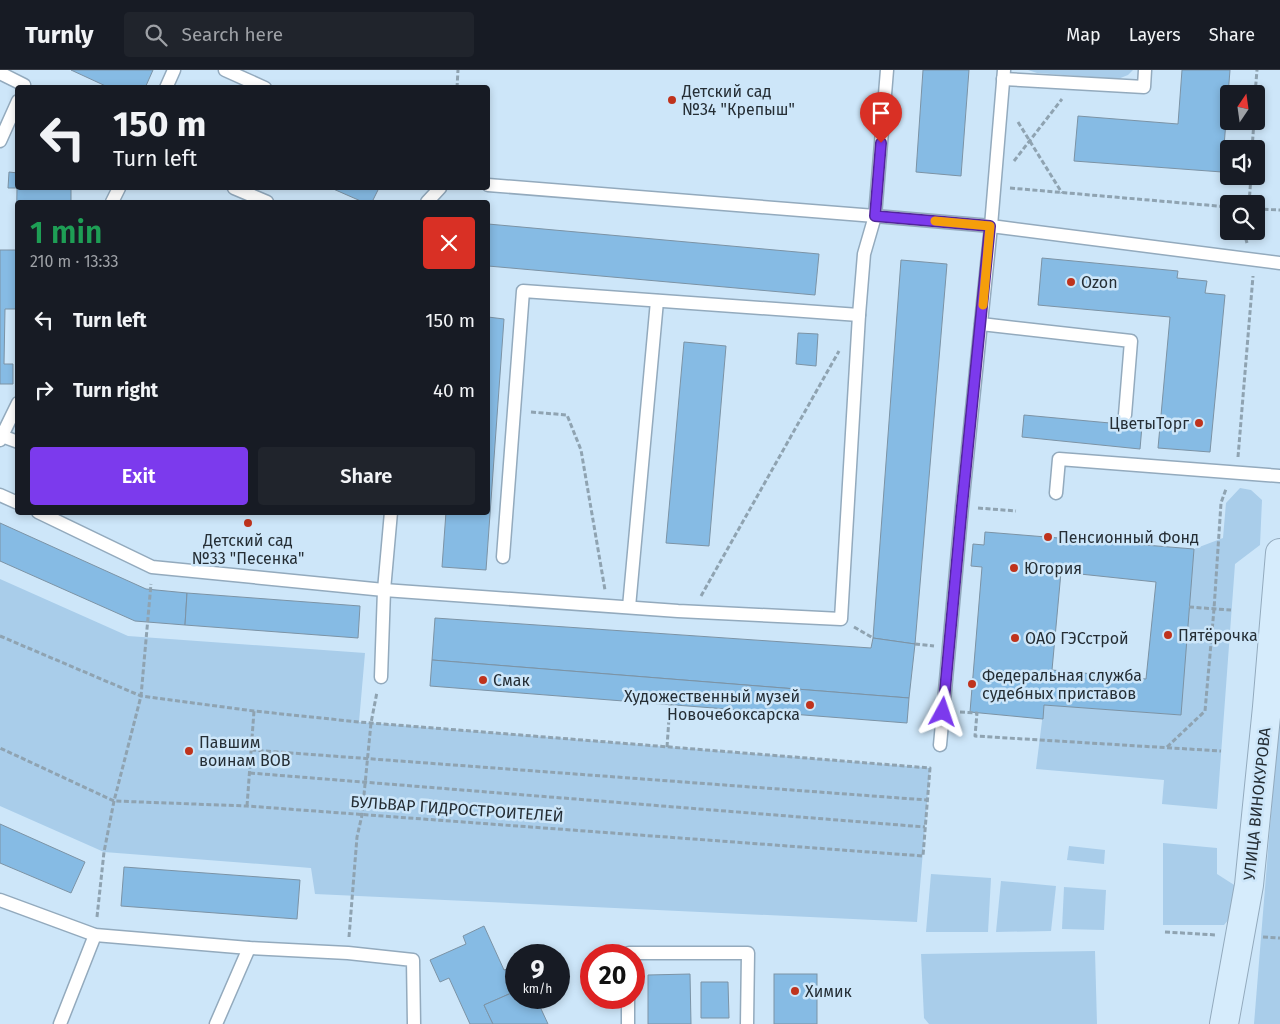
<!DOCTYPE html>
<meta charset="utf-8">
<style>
:root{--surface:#171b24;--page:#20242c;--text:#f1f3f6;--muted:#9ea1a6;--line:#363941;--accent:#7c3aed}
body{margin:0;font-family:"Fira Sans",sans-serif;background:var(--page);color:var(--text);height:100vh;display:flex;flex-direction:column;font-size:19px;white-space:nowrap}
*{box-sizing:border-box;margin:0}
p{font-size:16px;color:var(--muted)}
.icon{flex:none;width:28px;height:28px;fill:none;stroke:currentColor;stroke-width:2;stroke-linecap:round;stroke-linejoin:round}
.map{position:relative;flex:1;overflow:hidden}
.details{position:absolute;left:15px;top:130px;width:475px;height:315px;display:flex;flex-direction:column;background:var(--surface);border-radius:5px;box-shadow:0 2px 8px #0003}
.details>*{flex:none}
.top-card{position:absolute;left:15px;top:15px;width:475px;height:105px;border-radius:5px;box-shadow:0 2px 8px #0003;background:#171b24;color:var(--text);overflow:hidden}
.needle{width:32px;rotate:13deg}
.tools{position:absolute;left:1220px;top:15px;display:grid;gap:10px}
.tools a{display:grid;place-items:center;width:45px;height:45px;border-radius:5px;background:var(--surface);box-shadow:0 2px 8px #0003;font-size:25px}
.speed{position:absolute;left:505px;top:874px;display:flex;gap:10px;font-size:25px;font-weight:700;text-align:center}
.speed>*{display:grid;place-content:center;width:65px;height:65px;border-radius:50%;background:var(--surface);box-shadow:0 2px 8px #0003;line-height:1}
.speed small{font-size:12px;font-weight:400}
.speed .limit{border:8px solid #d22;background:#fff;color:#111}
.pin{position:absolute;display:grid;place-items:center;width:42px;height:42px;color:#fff;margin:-51px -21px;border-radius:50% 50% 50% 0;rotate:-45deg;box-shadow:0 0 5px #0007}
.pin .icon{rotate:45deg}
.me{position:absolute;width:55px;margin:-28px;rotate:5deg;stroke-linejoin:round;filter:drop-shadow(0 0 4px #0008)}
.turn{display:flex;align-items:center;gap:18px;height:105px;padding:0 15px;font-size:22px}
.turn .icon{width:65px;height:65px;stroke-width:2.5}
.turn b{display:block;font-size:35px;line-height:42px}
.round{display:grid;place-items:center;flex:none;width:52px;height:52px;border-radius:5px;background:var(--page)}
.overview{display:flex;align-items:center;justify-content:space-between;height:85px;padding:0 15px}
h1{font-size:30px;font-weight:600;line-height:38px;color:#1e9e55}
.cta{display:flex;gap:10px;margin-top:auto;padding:10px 15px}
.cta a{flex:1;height:58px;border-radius:5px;background:var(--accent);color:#fff;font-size:20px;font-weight:600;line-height:58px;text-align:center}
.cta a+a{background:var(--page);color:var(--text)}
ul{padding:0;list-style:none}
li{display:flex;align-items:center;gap:15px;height:70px;padding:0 15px}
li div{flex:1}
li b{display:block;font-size:19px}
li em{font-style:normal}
header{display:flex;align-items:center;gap:30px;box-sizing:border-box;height:70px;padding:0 25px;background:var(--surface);border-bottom:1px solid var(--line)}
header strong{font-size:24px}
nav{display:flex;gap:28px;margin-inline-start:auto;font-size:18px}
.search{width:350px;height:45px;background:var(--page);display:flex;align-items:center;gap:12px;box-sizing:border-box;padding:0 18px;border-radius:5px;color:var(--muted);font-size:19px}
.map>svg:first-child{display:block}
.green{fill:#a9cdea}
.building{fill:#86bbe4;stroke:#7c93a5;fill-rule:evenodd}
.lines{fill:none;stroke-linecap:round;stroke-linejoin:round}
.lane-casing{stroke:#93aabd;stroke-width:15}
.secondary-casing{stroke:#93aabd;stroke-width:30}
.path{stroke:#8fa3b1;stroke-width:3;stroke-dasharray:5 2.5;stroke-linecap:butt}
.lane{stroke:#fff;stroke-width:12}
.secondary{stroke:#d6ecfc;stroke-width:28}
.route-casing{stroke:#51269a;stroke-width:12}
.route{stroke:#7c3aed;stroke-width:9}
.slow{stroke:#f59e0b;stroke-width:9}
.poi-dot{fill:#bf331d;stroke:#cde6f9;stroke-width:2}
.labels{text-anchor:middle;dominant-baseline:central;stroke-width:5;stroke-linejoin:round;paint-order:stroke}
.poi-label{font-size:16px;fill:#252e35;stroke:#cde6f9;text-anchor:start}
.street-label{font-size:16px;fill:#252e35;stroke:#cde6f9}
</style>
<header>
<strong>Turnly</strong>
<div class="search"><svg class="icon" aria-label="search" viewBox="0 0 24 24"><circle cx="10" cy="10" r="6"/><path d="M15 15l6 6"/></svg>Search here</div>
<nav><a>Map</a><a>Layers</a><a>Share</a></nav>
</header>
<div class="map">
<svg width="1280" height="954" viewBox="0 0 1280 954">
<rect width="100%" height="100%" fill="#cde6f9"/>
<!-- green -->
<g class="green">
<path d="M1028 0H1133L1128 5 1118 9 1037 3Z"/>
<path d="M1240 418 1251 420 1262 430 1260 475 1235 494 1217 739 1162 734 1164 710 1036 699 1044 635 1180 645 1194 479 1223 468 1226 433Z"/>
<path d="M0 509 128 566 365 583 359 652 930 698 917 852 315 824 311 798 104 782 0 736Z"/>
<path d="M1279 645H1280V954H1254Z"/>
<path d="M1163 773 1217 778V804L1242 820 1239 837 1224 855H1163Z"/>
<path d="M1069 776 1105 780 1104 794 1067 790Z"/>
<path d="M931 804 991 808 988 862H926Z"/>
<path d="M1001 811 1056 816 1051 861 996 862Z"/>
<path d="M1064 817 1106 820 1104 860 1062 859Z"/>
<path d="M1095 881 1097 954H929L924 948 921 884Z"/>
</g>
<!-- building -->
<g class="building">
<path d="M71 0H153L145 18H110Z"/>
<path d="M923 0H969L961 106 916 102Z"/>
<path d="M1182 0H1230L1222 102 1074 91 1078 46 1178 54Z"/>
<path d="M9 102 18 103V118H71V132H18V239H5L4 294H13V314H0V180H16L17 118H8Z"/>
<path d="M331 118H379L372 132H363Z"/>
<path d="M488 154 819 184 815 225 488 196Z"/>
<path d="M1042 188 1178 201 1177 208 1207 211 1205 223 1225 225 1210 382 1158 378 1170 247 1038 235Z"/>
<path d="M901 190 947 194 915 574 873 568Z"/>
<path d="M488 247 504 249 486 500 442 497 446 442H488Z"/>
<path d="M798 263 818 264 816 296 796 294Z"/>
<path d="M684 272 726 276 709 476 666 473Z"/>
<path d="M1024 345 1142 356 1140 379 1022 367Z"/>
<path d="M0 453 146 519 187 523 185 555 135 551 0 491Z"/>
<path d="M985 462 1194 479 1181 645 1044 635 1043 649 970 642 982 497 971 496 973 474 984 475ZM1061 502 1156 512 1146 609 1052 600Z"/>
<path d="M187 523 360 536 358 568 185 555Z"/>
<path d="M435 548 871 578 873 568 915 574 909 628 432 590Z"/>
<path d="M432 590 909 628 907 653 430 616Z"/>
<path d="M0 754 85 792 71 823 0 793Z"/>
<path d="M124 797 300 810 297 849 121 836Z"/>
<path d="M484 856 504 900 510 898 516 911V921L484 935 493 954H470L449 908 440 912 430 890 466 874 463 866Z"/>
<path d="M690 904 691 954H648V905Z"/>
<rect x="774" y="904" width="43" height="50"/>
<path d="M701 912H728L729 948H701Z"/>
<path d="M516 921V928H536L548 954H493L484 935Z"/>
</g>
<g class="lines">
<!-- lane casing -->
<g class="lane-casing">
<g id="lane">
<path d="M225 0 265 18"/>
<path d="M0 3 24 15 23 18"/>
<path d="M1003 9 1144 17 1145 0"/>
<path d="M166 18 174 0"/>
<path d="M0 71 18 31"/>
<path d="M488 115 875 146 991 156 1280 193"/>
<path d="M234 118 267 132"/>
<path d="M112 132 119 118"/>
<path d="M427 132 440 118"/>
<path d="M981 254 1131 271 1125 345"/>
<path d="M2 366 18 372"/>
<path d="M0 370 18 333"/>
<path d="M1056 423 1059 389 1280 406"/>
<path d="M0 425 18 433"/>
<path d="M38 442 152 497 384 520 678 541 841 549 859 245 864 184 875 146 887 0"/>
<path d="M503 487 523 221 859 245"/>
<path d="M629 537 657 231"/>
<path d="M381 607 384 520 391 442"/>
<path d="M940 675 962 436 991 156 1004 0"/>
<path d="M0 830 95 865 249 878 348 883 413 890 414 954"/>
<path d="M629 885V883H748L747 954"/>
<path d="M60 954 95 865"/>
<path d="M216 954 249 878"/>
<path d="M628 954V928"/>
</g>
</g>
<!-- secondary casing -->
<g class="secondary-casing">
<path id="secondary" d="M1224 954 1249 815 1267 637 1280 483"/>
</g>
<!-- path -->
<g class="path">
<path d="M457 18 458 0"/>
<path d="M1255 24 1257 0"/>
<path d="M1018 52 1062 123"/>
<path d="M1252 79 1254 51"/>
<path d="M1014 91 1062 29"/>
<path d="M1010 118 1229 137"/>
<path d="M1249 134 1251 106"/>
<path d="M1256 139 1280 140"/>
<path d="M1246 161 1245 166 1247 173"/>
<path d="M531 342 567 345 581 380 605 520"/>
<path d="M1238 387 1253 206"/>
<path d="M978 438 1016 441"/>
<path d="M701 526 839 281"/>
<path d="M1189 537 1231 540"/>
<path d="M854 557 873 568"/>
<path d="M0 566 141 626 254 641 359 652 930 698 923 786 247 736 114 731 0 678"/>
<path d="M915 574 934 576"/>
<path d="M960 642 977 643 975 666 1221 681"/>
<path d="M667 677 670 634"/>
<path d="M1167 677 1205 641 1214 539 1221 433 1226 419"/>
<path d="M251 680 927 730"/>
<path d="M250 703 925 757"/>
<path d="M247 736 254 641"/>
<path d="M97 847 104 782 114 731 141 626 151 514"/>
<path d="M1165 862 1217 865"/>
<path d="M349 867 357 767 362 745 371 653 377 622"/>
<path d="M1263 867 1280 868"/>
</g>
<!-- lane -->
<use href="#lane" class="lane"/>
<!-- secondary -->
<use href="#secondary" class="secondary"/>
</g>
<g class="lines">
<!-- route casing -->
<g class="route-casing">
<path id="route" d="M881 73 875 146 990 156 962 436 943 642"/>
</g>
<!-- route -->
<use href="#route" class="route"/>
<!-- slow -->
<path class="slow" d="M935 151 990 156 983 235"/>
</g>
<!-- markers -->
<g class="poi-dot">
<circle cx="672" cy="30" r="5"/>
<circle cx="1071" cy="212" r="5"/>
<circle cx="1199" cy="353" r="5"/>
<circle cx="248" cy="453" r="5"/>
<circle cx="1048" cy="467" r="5"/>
<circle cx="1014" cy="498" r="5"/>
<circle cx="1168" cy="565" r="5"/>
<circle cx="1015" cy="568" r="5"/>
<circle cx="483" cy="610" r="5"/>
<circle cx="972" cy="614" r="5"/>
<circle cx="810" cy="635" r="5"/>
<circle cx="189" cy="681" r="5"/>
<circle cx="795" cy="921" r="5"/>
</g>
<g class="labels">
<!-- poi labels -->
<g class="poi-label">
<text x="682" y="21">Детский сад<tspan x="682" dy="18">№34 "Крепыш"</tspan></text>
<text x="1081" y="212">Ozon</text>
<text x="1189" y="353" text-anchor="end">ЦветыТорг</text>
<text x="1058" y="467">Пенсионный Фонд</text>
<text x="248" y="470" text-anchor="middle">Детский сад<tspan x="248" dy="18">№33 "Песенка"</tspan></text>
<text x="1024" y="498">Югория</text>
<text x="1178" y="565">Пятёрочка</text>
<text x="1025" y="568">ОАО ГЭСстрой</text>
<text x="982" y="605">Федеральная служба<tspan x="982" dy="18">судебных приставов</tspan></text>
<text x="493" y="610">Смак</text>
<text x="800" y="626" text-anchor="end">Художественный музей<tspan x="800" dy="18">Новочебоксарска</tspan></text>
<text x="199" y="672">Павшим<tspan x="199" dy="18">воинам ВОВ</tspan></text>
<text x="805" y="921">Химик</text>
</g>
<!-- street labels -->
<g class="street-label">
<text transform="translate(1257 734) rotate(-84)">УЛИЦА ВИНОКУРОВА</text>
<text transform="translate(457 739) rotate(4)">БУЛЬВАР ГИДРОСТРОИТЕЛЕЙ</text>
</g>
</g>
</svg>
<div class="tools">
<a><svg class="needle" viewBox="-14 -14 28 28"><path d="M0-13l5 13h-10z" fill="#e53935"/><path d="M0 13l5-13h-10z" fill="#9ea1a6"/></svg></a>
<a><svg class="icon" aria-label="sound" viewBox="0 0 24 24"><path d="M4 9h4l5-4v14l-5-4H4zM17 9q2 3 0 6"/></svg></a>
<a><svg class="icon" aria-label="search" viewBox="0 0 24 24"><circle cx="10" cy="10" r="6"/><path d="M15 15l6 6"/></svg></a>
</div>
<div class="speed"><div>9<small>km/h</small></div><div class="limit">20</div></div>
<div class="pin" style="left:881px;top:73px;background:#d93025"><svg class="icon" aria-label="arrive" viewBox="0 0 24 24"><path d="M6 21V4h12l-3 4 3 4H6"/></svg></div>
<svg class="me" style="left:943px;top:642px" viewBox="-20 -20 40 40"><path d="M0-17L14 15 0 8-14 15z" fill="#7c3aed" stroke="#fff" stroke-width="4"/></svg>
<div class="top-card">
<div class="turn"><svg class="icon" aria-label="left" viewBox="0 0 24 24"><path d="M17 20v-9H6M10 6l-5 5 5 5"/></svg><div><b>150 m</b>Turn left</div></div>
</div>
<section class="details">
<div class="overview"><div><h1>1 min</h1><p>210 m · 13:33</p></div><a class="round" style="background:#d93025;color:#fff"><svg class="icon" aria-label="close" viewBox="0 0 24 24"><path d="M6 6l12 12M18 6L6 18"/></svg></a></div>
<ul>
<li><svg class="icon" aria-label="left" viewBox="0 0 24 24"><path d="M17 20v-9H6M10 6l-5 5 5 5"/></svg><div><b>Turn left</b></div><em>150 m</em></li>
<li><svg class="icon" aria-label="right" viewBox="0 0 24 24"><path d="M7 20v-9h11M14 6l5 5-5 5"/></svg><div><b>Turn right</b></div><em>40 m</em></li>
</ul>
<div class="cta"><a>Exit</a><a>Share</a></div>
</section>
</div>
